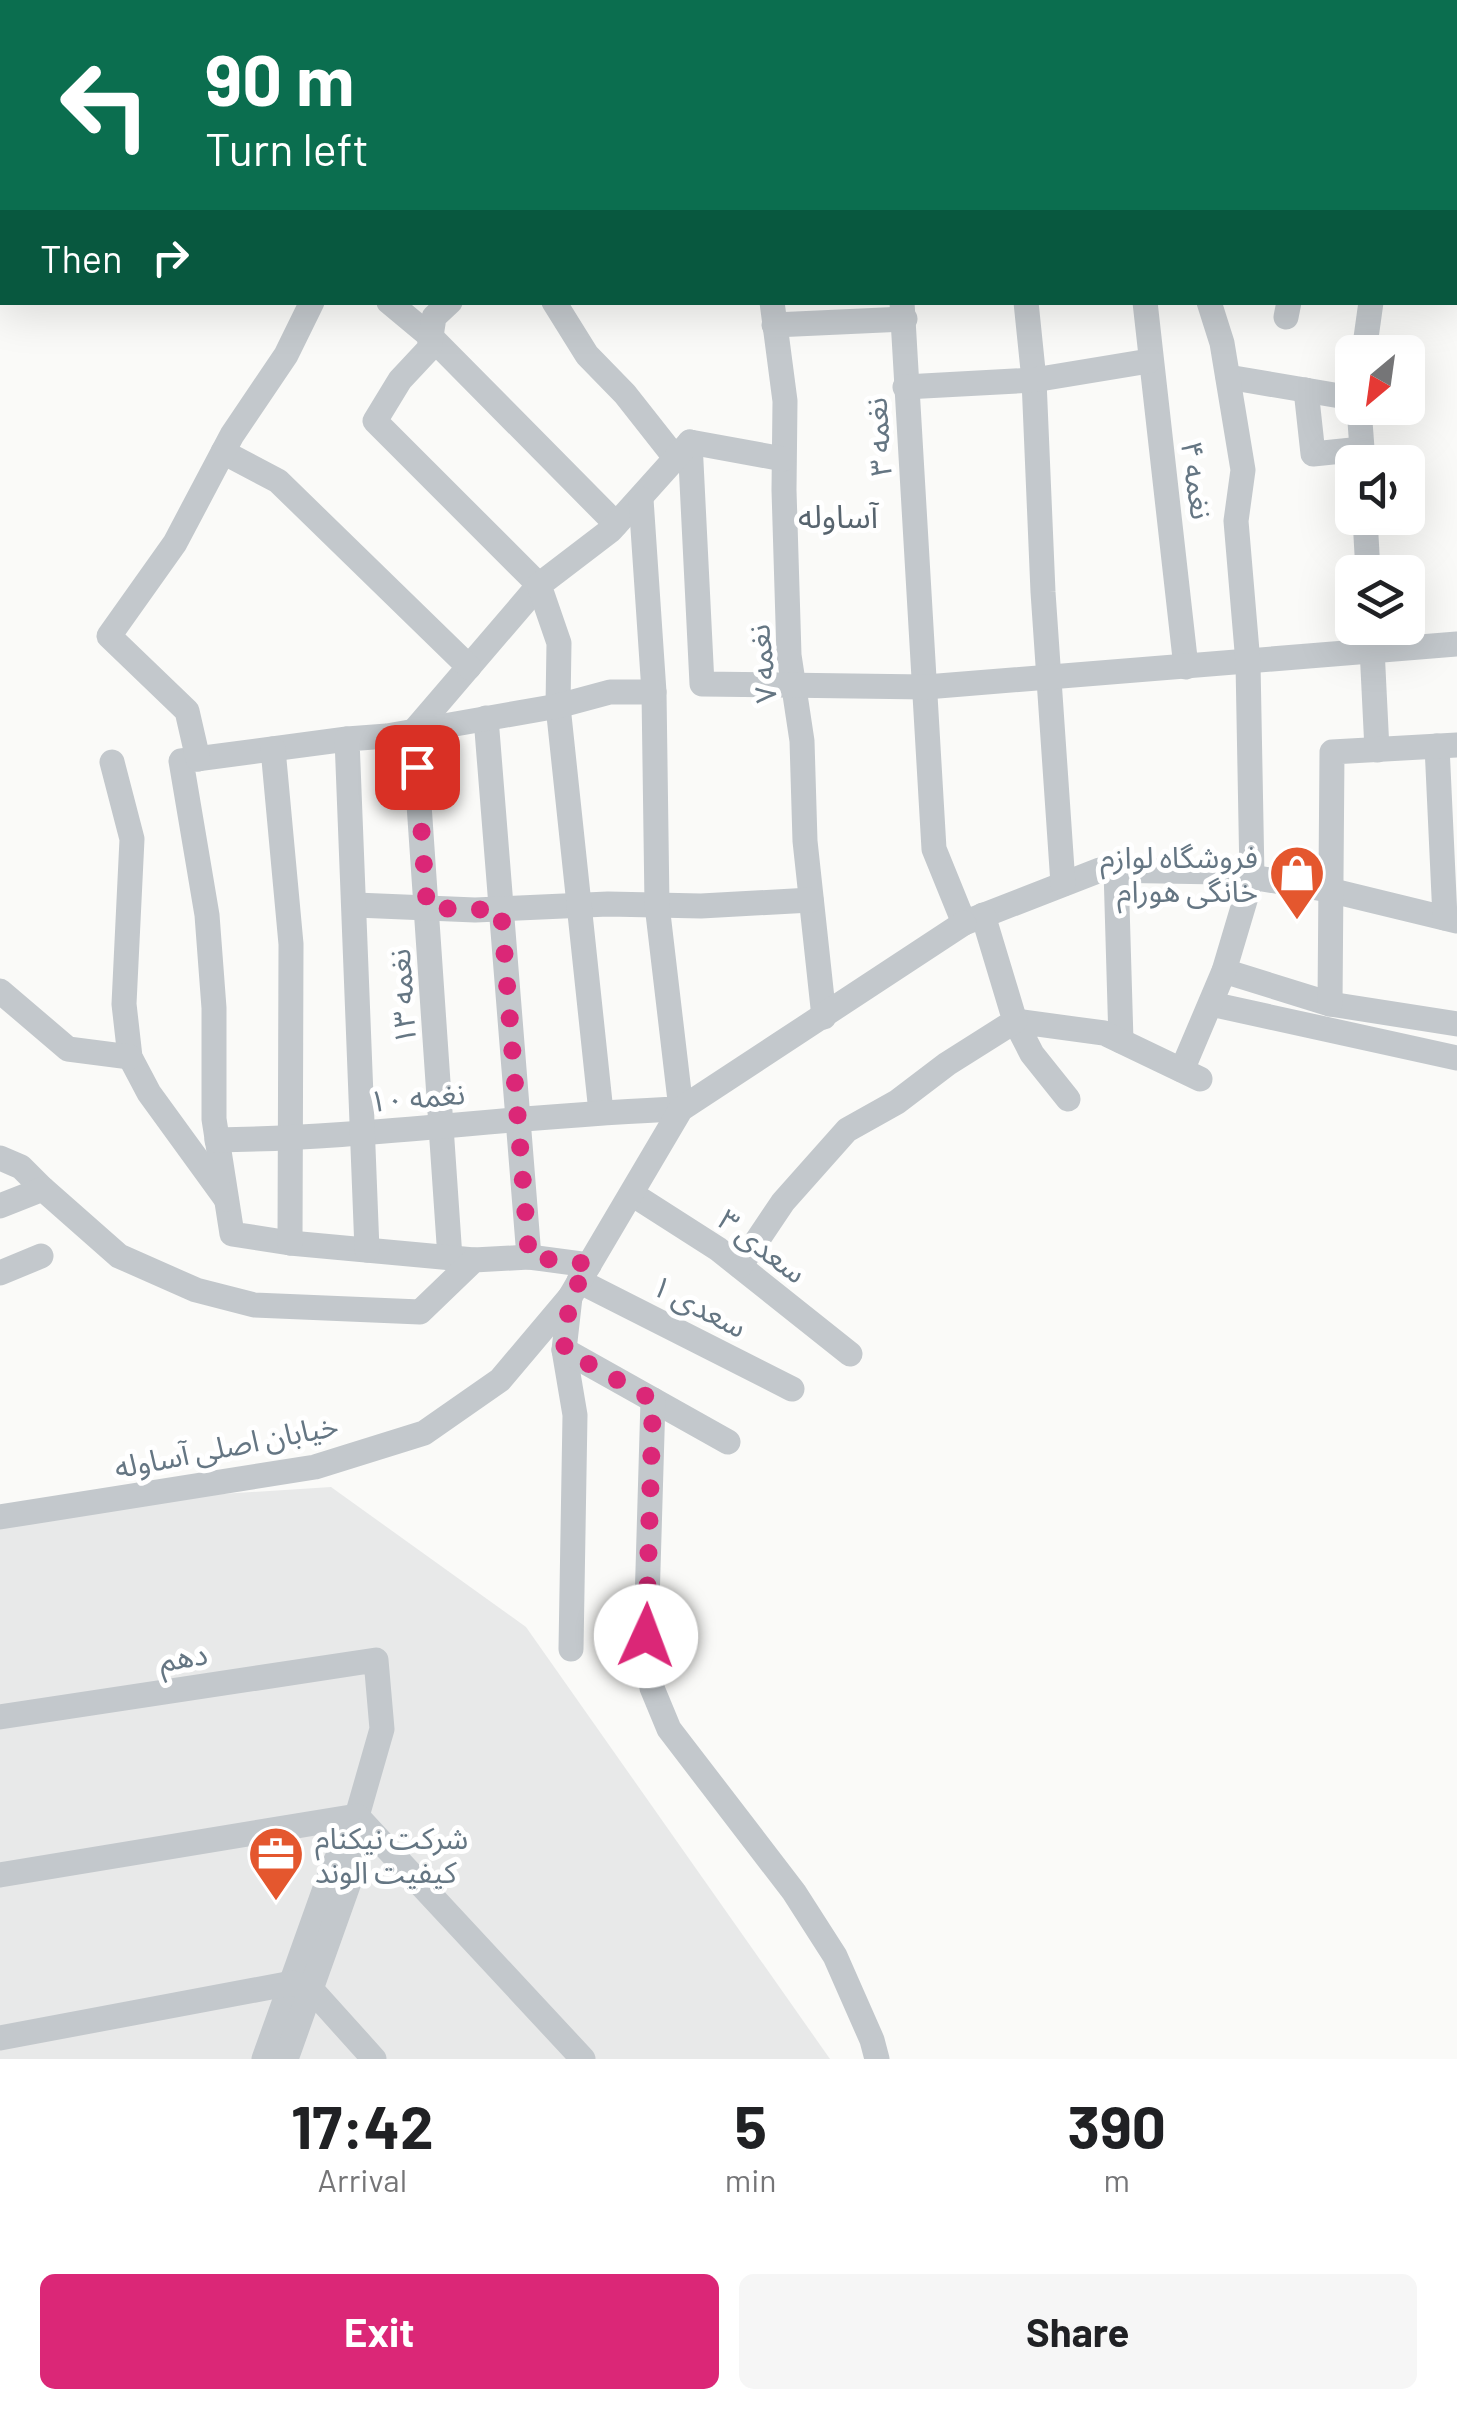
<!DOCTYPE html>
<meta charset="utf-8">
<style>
:root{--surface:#fff;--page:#f6f6f6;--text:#202124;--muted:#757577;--accent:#db2777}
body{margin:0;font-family:Barlow,"Noto Sans Arabic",sans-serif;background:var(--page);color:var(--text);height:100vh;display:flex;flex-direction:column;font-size:38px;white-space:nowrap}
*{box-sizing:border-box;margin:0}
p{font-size:32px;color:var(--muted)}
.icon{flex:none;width:55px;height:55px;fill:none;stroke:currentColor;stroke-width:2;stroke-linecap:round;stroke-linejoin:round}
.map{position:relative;height:2059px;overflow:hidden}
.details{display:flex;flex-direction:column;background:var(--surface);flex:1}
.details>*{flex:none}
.guide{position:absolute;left:0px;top:0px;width:1458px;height:305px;box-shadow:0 10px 40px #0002;background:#0b6e4f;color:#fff;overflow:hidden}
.needle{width:65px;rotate:209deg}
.buttons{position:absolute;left:1335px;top:335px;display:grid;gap:20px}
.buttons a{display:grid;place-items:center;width:90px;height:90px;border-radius:15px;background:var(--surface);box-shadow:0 10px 40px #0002;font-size:50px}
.pin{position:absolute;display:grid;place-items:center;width:85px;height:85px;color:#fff;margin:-42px;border-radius:20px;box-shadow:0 5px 15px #0006}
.me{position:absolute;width:110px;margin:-55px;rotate:2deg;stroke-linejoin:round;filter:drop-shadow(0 0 8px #0008)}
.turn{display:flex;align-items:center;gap:35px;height:210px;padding:0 40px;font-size:45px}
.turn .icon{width:130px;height:130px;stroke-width:2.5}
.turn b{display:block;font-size:70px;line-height:85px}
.then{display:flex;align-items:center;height:95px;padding:0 40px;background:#0003;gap:20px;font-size:38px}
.eta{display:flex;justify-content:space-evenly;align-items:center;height:170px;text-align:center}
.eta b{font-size:60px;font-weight:700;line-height:70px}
.action{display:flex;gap:20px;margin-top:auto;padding:20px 40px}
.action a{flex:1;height:115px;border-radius:15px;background:var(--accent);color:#fff;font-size:40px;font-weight:700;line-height:115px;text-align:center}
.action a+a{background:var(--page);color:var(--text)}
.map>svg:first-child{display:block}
.built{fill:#e8e9e9}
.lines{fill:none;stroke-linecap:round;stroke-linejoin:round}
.minor{stroke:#c3c8cc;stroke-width:25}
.route{stroke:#db2777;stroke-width:18;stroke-dasharray:0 32.4}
.labels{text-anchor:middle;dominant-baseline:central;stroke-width:10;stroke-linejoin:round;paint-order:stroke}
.street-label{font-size:30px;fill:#657683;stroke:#fff}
.poi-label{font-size:30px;fill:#657683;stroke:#fff;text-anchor:end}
.neighbourhood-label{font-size:32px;fill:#57646e;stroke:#fff}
</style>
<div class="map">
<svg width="1457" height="2059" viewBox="0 0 1457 2059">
<rect width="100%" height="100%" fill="#fafaf8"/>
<!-- built -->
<path class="built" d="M331 1487 526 1627 830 2059H0V1508Z"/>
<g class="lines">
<!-- minor -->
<g class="minor">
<path d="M58 0 59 2"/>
<path d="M171 0 173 2"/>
<path d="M257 0 259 2"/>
<path d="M728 0 731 2"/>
<path d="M1051 0 1056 2"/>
<path d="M303 2 304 0"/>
<path d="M380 2 381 0"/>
<path d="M472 2 473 0"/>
<path d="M1099 2 1100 0"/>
<path d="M1194 2 1195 0"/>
<path d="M1426 2V0"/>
<path d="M1455 82H1457"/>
<path d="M0 97 2 101"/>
<path d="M1455 156 1457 157"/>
<path d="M0 242 2 240"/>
<path d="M1455 245H1457"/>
<path d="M389 302 431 337 616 524"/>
<path d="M450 302 434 317 429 349 400 380 375 421 539 585 414 731 450 1258"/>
<path d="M554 302 587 355 625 394 677 460"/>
<path d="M772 302 785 401 784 490 789 655 802 741 805 841 824 1017"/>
<path d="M902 302 934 849 964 923 1100 870 1221 872 1329 890 1457 921"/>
<path d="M1026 302 1034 380 1043 592 1063 884"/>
<path d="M1145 302 1186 667"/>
<path d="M1286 317 1289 302"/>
<path d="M774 325 905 319"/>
<path d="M1364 352 1371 302"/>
<path d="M1228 377 1352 398"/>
<path d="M905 387 1034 380 1149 361"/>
<path d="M1306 390 1313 454 1362 449"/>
<path d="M1359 408 1363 462"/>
<path d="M690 442 702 684 926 687 1457 644"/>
<path d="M223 452 278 481 469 667"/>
<path d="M1365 518 1368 572"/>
<path d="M1371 628 1377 750"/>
<path d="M486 718 529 1257"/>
<path d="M347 739 181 761 207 915 214 1008V1119L232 1234 290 1243 474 1260"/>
<path d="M1437 746 1445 918"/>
<path d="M273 749 291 944 290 1243"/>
<path d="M198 759 187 711 109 636 175 543 232 435 286 355 312 302"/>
<path d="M112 762 132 839 124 1004 130 1057 149 1093 226 1199"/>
<path d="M1116 870 1121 1041"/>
<path d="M356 905 475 910 608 904 701 906 811 900"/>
<path d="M1224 971 1330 1004 1457 1024"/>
<path d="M0 991 68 1049 130 1057"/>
<path d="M1211 1004 1457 1058"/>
<path d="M1330 1004 1332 752 1457 745"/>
<path d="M1182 1070 1224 971 1252 877 1248 663 1236 521 1243 470 1222 343 1209 302"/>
<path d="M1068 1099 1032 1054 1015 1021 1104 1033 1200 1079"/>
<path d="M601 1112 558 706 559 643 539 585 611 530 690 442 783 459"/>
<path d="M217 1140C372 1138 526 1114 681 1109L657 905 654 692 641 499"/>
<path d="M0 1158 21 1167 43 1189"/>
<path d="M632 1194 718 1249 850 1354"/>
<path d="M0 1206 43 1189 119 1256 196 1290 254 1305 420 1312 474 1260 529 1257 589 1265"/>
<path d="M367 1250 347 739 387 736 558 706 610 692H654"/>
<path d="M740 1266 783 1202 847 1130 897 1102 947 1064 1015 1021 983 915"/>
<path d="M0 1273 41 1256"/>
<path d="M579 1281 792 1389"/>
<path d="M570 1297 564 1350 575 1415 571 1649"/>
<path d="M564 1350 728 1442"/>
<path d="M653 1400 646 1637 652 1688 669 1729 794 1892 835 1956 872 2040 877 2059"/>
<path d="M0 1517 315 1467 424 1433 500 1380 570 1297 681 1109 964 923"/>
<path d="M0 1717 376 1660 382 1729 357 1816 332 1869 264 2059"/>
<path d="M0 1875 357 1816 583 2059"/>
<path d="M0 2038 292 1983 311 1989 374 2059"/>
<path d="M286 2059 352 1874 356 1831"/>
</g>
</g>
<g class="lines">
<!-- route -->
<path class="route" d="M417 767 427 908 501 910 529 1257 590 1264 570 1297 564 1350 653 1400 646 1636"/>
</g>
<!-- icons -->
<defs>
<g id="shop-pin" transform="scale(2.875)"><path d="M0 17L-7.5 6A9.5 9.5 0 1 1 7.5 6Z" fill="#e4572e" stroke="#fff"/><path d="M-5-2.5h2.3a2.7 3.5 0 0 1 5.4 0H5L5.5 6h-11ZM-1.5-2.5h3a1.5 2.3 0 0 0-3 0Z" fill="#fff"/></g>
<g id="office-pin" transform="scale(2.875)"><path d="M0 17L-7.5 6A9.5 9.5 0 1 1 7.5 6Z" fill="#e4572e" stroke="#fff"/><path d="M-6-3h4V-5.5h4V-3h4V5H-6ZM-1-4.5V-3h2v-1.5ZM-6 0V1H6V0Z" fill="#fff"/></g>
</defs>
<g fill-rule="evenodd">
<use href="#shop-pin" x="1297" y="873"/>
<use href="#office-pin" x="276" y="1854"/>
</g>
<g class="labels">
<!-- street labels -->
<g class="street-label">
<text transform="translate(877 437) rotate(-94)">نغمه ۳</text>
<text transform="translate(1198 480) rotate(82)">نغمه ۴</text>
<text transform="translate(761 664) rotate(-96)">نغمه ۷</text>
<text transform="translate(401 997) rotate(-94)">نغمه ۱۳</text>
<text transform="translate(417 1096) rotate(-5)">نغمه ۱۰</text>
<text transform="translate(763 1245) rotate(37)">سعدی ۳</text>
<text transform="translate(700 1305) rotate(27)">سعدی ۱</text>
<text transform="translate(226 1445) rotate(-11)">خیابان اصلی آساوله</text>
<text transform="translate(183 1656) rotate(-9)">دهم</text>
</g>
<!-- poi labels -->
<g class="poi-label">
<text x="1258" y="856">فروشگاه لوازم<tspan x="1258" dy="34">خانگی هورام</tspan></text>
<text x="315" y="1837" text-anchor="start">شرکت نیکنام<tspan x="315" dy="34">کیفیت الوند</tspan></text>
</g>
<!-- neighbourhood labels -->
<g class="neighbourhood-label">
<text x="838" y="515">آساوله</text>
</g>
</g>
</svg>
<div class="buttons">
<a><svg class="needle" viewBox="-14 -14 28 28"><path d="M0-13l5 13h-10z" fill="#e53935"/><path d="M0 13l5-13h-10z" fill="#757577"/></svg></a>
<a><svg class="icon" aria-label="sound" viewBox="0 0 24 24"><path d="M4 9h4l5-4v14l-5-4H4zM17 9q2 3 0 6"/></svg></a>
<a><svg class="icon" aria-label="layers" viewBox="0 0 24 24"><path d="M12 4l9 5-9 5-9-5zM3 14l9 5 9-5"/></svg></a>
</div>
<div class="pin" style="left:417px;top:767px;background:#d93025"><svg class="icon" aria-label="arrive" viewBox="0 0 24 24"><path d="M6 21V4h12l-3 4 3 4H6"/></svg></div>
<svg class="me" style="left:646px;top:1636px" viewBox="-20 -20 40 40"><circle r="19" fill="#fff"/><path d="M0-13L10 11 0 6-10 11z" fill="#db2777"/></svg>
<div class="guide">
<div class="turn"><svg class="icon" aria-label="left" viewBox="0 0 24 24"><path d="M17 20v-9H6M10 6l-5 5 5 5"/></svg><div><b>90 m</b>Turn left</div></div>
<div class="then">Then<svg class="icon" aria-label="right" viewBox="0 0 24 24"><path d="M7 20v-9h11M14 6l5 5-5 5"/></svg></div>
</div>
</div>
<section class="details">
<div class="eta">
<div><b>17:42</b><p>Arrival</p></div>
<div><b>5</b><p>min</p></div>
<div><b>390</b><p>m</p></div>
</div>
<div class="action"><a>Exit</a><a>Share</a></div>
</section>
